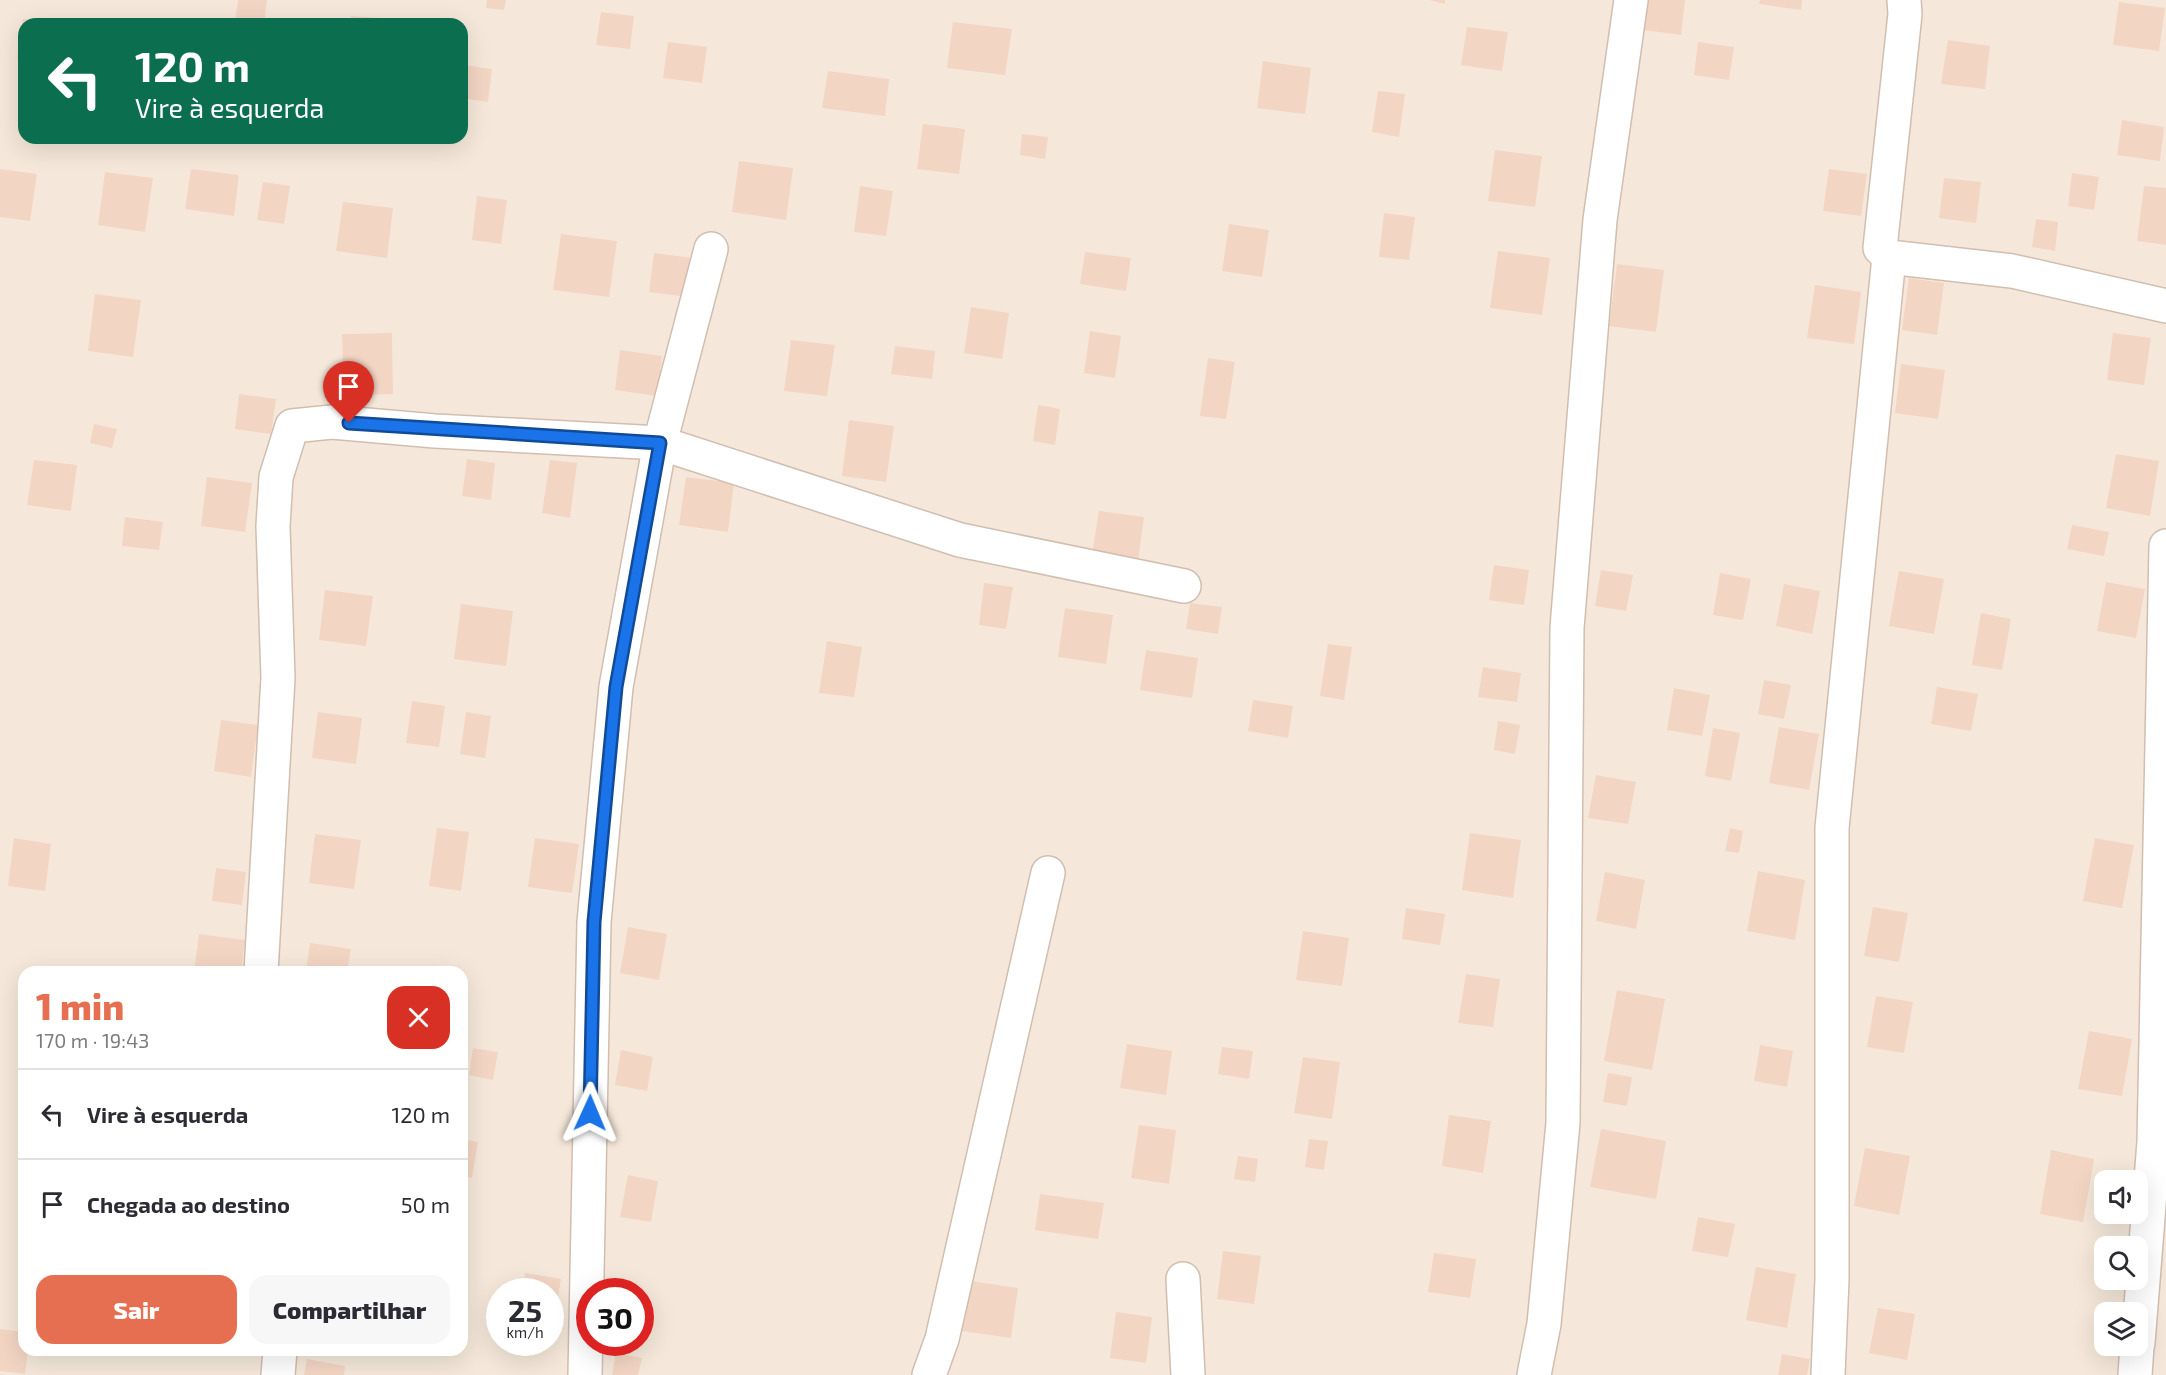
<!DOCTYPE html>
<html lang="pt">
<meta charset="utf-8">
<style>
:root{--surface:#fff;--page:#f7f7f7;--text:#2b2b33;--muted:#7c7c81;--line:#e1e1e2;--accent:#e76f51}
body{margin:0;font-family:"Exo 2",sans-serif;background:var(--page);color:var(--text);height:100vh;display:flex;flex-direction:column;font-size:22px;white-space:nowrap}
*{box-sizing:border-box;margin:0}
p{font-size:20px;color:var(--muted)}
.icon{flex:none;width:33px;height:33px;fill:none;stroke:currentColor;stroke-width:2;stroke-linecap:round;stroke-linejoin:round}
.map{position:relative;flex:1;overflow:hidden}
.side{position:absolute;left:18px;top:966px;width:450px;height:390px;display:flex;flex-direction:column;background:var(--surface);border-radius:18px;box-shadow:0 6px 24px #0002}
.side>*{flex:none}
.banner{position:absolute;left:18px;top:18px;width:450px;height:126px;border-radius:18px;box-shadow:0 6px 24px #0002;background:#0b6e4f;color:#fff;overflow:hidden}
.tools{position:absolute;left:2094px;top:1170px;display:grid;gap:12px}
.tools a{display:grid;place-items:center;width:54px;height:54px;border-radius:12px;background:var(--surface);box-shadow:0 6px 24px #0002;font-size:30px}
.speed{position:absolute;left:486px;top:1278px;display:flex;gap:12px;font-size:30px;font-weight:700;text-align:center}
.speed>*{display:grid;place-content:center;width:78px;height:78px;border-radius:50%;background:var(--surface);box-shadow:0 6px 24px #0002;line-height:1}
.speed small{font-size:15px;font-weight:400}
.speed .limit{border:9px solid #d22;background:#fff;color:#111}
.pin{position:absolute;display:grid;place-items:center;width:51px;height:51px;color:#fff;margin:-62px -26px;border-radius:50% 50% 50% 0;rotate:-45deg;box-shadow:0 0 6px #0007}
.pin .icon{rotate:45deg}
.me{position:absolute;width:66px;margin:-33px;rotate:1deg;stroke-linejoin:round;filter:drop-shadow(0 0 4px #0008)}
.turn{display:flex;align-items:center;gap:21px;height:126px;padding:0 18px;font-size:27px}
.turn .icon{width:78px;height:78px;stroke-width:2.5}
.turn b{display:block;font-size:42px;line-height:51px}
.round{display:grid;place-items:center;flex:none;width:63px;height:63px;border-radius:18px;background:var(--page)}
.summary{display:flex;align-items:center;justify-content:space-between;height:102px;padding:0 18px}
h1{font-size:36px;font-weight:800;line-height:45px;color:var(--accent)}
.action{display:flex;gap:12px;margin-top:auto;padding:12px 18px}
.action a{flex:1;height:69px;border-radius:18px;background:var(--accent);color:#fff;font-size:24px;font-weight:800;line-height:69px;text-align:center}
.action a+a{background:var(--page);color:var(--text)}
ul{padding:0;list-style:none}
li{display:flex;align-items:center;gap:18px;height:90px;padding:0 18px;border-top:2px solid var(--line)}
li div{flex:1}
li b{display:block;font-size:22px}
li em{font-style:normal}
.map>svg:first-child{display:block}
.residential{fill:#f5e8da;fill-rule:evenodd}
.building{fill:#f3d5c3}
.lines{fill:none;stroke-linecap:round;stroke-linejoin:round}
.street-casing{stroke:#d1beb0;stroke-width:36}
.street{stroke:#fff;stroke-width:33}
.route-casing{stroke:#114b97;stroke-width:15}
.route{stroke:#1a73e8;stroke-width:10}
</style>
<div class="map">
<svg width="2166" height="1375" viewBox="0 0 2166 1375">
<rect width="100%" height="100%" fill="#fdf6ec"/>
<!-- residential -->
<path class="residential" d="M0 0H2166V1375H0ZM24 24H462V138H24ZM24 972H462V1350H24ZM2104 1180H2138V1214H2104ZM2104 1246H2138V1280H2104ZM500 1292H550V1342H500ZM590 1292H640V1342H590ZM2104 1312H2138V1346H2104Z"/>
<!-- building -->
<g class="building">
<path d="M238 0H267L264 24 235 22Z"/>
<path d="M487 0H506L504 10 486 8Z"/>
<path d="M1429 0H1445V4Z"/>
<path d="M1648 0H1685L1681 35 1644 30Z"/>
<path d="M1760 0H1802L1801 10 1759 4Z"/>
<path d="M2119 2 2165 8 2159 51 2113 45Z"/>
<path d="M601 12 634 16 630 49 596 45Z"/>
<path d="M351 16 396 19V24H351Z"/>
<path d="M23 19 53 23 24 24V60L17 59Z"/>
<path d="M953 22 1012 29 1005 75 947 68Z"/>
<path d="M1467 27 1508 32 1502 71 1461 65Z"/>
<path d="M1948 40 1990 46 1985 89 1941 84Z"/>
<path d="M668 42 707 47 702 83 663 78Z"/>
<path d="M1698 42 1734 47 1729 80 1694 75Z"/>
<path d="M1263 61 1311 68 1305 114 1257 108Z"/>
<path d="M463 65 492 69 488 102 462 98Z"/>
<path d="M828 71 889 79 885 116 822 108Z"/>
<path d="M1378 91 1405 94 1399 137 1372 132Z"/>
<path d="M2122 120 2164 127 2160 161 2117 155Z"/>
<path d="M923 124 965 129 959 174 917 169Z"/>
<path d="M1022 134 1048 137 1045 159 1020 155Z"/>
<path d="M1495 150 1542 156 1535 207 1488 201Z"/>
<path d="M739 161 793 168 786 220 732 212Z"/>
<path d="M0 169 37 174 30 221 0 217Z"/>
<path d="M191 169 239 175 234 216 185 209Z"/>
<path d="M1829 169 1867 174 1861 216 1823 211Z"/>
<path d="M105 172 153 178 145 232 98 225Z"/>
<path d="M2072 173 2099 177 2094 210 2068 206Z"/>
<path d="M1944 178 1981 182 1976 223 1939 218Z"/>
<path d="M263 182 290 186 284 224 257 220Z"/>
<path d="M860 186 893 191 886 236 854 232Z"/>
<path d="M2144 186 2166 188V245L2137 241Z"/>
<path d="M477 196 507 200 501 244 472 240Z"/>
<path d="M343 202 393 208 387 258 336 251Z"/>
<path d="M1384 213 1415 217 1409 260 1379 257Z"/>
<path d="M2036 219 2058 222 2055 251 2032 247Z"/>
<path d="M1229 224 1269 230 1262 277 1222 271Z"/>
<path d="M561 234 617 241 609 297 553 290Z"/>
<path d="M1498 251 1550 258 1542 315 1490 308Z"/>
<path d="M1085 252 1131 258 1126 291 1080 284Z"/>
<path d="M654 253 692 258 687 297 649 292Z"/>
<path d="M1617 264 1664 270 1656 332 1609 326Z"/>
<path d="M1909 278 1944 283 1937 335 1902 330Z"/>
<path d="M1815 285 1861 292 1854 344 1807 338Z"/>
<path d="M95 294 141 300 133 357 88 351Z"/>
<path d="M971 307 1009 313 1002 359 964 353Z"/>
<path d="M1090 331 1121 336 1115 378 1084 373Z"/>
<path d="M392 333 393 394 344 396 342 334Z"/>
<path d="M2113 333 2151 338 2144 385 2107 380Z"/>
<path d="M791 340 835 345 827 396 784 391Z"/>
<path d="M895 346 935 351 932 379 891 374Z"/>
<path d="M620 350 662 356 657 396 615 390Z"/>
<path d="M1208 358 1235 362 1226 419 1200 416Z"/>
<path d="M1901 364 1945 370 1938 419 1895 413Z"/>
<path d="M239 394 276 399 271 434 235 429Z"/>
<path d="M1038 405 1060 409 1055 445 1033 441Z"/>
<path d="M849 420 894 426 886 482 842 476Z"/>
<path d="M94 424 117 429 112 448 90 443Z"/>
<path d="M2116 454 2159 461 2150 516 2106 508Z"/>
<path d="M467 459 495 463 491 500 462 496Z"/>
<path d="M34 460 77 465 71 511 27 505Z"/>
<path d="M550 460 577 463 570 518 542 513Z"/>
<path d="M207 477 252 483 245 532 201 526Z"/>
<path d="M686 477 734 483 728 532 679 525Z"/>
<path d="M1099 511 1144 517 1138 561 1092 554Z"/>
<path d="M125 517 163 522 159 550 122 546Z"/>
<path d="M2072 525 2109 532 2104 556 2067 549Z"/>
<path d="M1494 565 1529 570 1524 605 1489 600Z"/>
<path d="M1601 570 1633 575 1626 611 1595 606Z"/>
<path d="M1899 571 1944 579 1934 634 1889 626Z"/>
<path d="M1720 573 1751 579 1743 620 1713 615Z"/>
<path d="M2106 582 2145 589 2136 638 2097 631Z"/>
<path d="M984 583 1013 587 1006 629 979 625Z"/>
<path d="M1784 584 1820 591 1812 634 1776 626Z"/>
<path d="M325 590 373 596 366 646 319 640Z"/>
<path d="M1190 603 1222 607 1218 634 1186 629Z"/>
<path d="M461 604 513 611 506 666 454 659Z"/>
<path d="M1065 608 1113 615 1106 664 1058 657Z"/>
<path d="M1981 613 2011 619 2002 670 1972 665Z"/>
<path d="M827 641 862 647 854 697 819 693Z"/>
<path d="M1328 644 1352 647 1344 700 1320 696Z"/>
<path d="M1146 650 1198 658 1192 698 1140 690Z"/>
<path d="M1483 667 1521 673 1517 702 1478 697Z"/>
<path d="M1764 680 1791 685 1784 719 1758 714Z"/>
<path d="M1937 687 1978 694 1971 731 1931 724Z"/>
<path d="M1674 688 1710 695 1702 736 1667 730Z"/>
<path d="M1253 700 1293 706 1288 738 1248 731Z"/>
<path d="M412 701 445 706 439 747 406 743Z"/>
<path d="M318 712 362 718 356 764 312 758Z"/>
<path d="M466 712 491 716 485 758 460 754Z"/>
<path d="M221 720 258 725 251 777 214 771Z"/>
<path d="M1498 721 1520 725 1515 754 1494 750Z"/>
<path d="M1779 727 1819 734 1809 790 1769 783Z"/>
<path d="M1713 728 1740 733 1731 781 1705 776Z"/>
<path d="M1596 775 1636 782 1628 824 1588 818Z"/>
<path d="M437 828 469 832 461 891 429 886Z"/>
<path d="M1730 828 1743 831 1739 853 1725 851Z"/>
<path d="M1470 833 1521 840 1513 898 1462 890Z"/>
<path d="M315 834 361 840 354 889 309 883Z"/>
<path d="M14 838 51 844 45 891 8 886Z"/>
<path d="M535 838 579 844 572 893 528 887Z"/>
<path d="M2095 838 2134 845 2122 908 2083 901Z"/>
<path d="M216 868 246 872 242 905 212 901Z"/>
<path d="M1758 871 1805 880 1795 940 1747 931Z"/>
<path d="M1605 872 1645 880 1636 929 1596 921Z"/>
<path d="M1873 907 1908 913 1899 962 1864 956Z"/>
<path d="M1406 908 1445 914 1440 945 1402 939Z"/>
<path d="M628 927 667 934 659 980 620 973Z"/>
<path d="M1303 931 1349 938 1342 986 1296 980Z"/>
<path d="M199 934 245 940 241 972H194Z"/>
<path d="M310 943 351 949 347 972H306Z"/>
<path d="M1466 974 1500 979 1493 1027 1458 1023Z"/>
<path d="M1617 990 1665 999 1652 1070 1604 1061Z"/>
<path d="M1876 996 1913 1002 1904 1053 1867 1047Z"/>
<path d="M2089 1031 2132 1039 2122 1096 2078 1089Z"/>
<path d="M1127 1044 1172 1051 1166 1095 1120 1088Z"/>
<path d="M1760 1045 1793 1051 1787 1087 1754 1081Z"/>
<path d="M1222 1047 1253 1051 1249 1079 1218 1074Z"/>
<path d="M473 1048 498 1052 493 1080 469 1075Z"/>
<path d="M621 1050 653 1057 647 1091 615 1085Z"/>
<path d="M1303 1057 1340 1062 1332 1119 1294 1113Z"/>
<path d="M1608 1073 1632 1077 1627 1106 1603 1102Z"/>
<path d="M1449 1115 1491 1121 1483 1173 1442 1166Z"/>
<path d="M1139 1125 1176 1130 1169 1184 1131 1178Z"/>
<path d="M1601 1129 1666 1141 1656 1199 1590 1187Z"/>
<path d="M462 1139 478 1142 472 1178 462 1176Z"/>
<path d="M1309 1139 1328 1141 1324 1170 1305 1167Z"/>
<path d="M1865 1148 1910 1156 1899 1215 1854 1206Z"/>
<path d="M2051 1150 2094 1159 2083 1222 2040 1214Z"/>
<path d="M1238 1156 1258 1159 1255 1182 1234 1179Z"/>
<path d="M628 1175 658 1181 651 1222 620 1217Z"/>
<path d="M1040 1194 1104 1203 1098 1239 1035 1230Z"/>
<path d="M1698 1217 1735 1224 1728 1257 1692 1251Z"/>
<path d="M1223 1251 1261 1256 1254 1304 1217 1299Z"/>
<path d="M1434 1253 1476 1259 1470 1298 1428 1292Z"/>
<path d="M1756 1267 1796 1274 1787 1328 1746 1320Z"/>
<path d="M525 1273 561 1279 552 1331 550 1292H522Z"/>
<path d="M970 1281 1018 1288 1011 1338 962 1331Z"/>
<path d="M1878 1308 1915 1314 1907 1360 1869 1353Z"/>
<path d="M1116 1312 1152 1317 1146 1363 1110 1358Z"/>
<path d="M0 1329 24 1332V1350H28L25 1374 0 1371Z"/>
<path d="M616 1353 642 1358 638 1375H612Z"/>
<path d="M1782 1354 1810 1359 1807 1375H1778Z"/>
<path d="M307 1359 345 1366 344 1375H304Z"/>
</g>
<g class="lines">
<!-- street casing -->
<g class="street-casing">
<g id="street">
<path d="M1904 0 1905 14 1880 248 1889 257 2012 271 2166 306"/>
<path d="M261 972 278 678 273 526 276 477 292 426 332 422 435 431 660 443 960 540 1184 586"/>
<path d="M1183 1279 1188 1375"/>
<path d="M2138 1343 2154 1142 2166 546"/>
<path d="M278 1375 280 1350"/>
<path d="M585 1375 594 922 616 687 660 443 711 249"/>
<path d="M929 1375 942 1339 1048 873"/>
<path d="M1534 1375 1544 1324 1563 1123 1567 628 1600 220 1631 0"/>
<path d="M1828 1375 1832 1279V828L1889 257"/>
<path d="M2135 1375 2137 1346"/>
</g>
</g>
<!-- street -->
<use href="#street" class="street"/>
</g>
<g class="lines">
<!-- route casing -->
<g class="route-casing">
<path id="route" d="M349 423 660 443 616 687 594 922 590 1113"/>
</g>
<!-- route -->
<use href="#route" class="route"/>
</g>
</svg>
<div class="tools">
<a><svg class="icon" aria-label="sound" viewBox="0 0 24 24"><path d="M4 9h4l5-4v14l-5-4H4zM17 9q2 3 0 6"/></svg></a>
<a><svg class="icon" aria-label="search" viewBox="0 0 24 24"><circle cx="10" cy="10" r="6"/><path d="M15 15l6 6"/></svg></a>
<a><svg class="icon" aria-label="layers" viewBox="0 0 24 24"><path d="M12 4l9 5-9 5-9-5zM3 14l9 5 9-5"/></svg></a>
</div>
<div class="speed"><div>25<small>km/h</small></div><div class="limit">30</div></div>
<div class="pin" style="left:349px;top:423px;background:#d93025"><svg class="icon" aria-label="arrive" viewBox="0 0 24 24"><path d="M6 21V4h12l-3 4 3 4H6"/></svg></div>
<svg class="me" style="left:590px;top:1113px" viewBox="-20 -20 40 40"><path d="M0-17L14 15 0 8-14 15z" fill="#1a73e8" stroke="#fff" stroke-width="4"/></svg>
<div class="banner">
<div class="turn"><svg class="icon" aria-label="left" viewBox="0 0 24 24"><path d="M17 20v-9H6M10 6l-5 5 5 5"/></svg><div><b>120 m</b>Vire à esquerda</div></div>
</div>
<section class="side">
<div class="summary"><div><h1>1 min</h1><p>170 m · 19:43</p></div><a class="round" style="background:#d93025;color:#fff"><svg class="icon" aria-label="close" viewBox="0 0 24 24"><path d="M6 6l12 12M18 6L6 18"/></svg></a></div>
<ul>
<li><svg class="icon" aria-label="left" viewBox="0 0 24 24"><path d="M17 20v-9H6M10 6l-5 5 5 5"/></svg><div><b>Vire à esquerda</b></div><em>120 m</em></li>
<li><svg class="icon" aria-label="arrive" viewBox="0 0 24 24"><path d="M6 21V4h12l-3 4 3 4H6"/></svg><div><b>Chegada ao destino</b></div><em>50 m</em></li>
</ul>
<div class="action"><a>Sair</a><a>Compartilhar</a></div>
</section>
</div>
